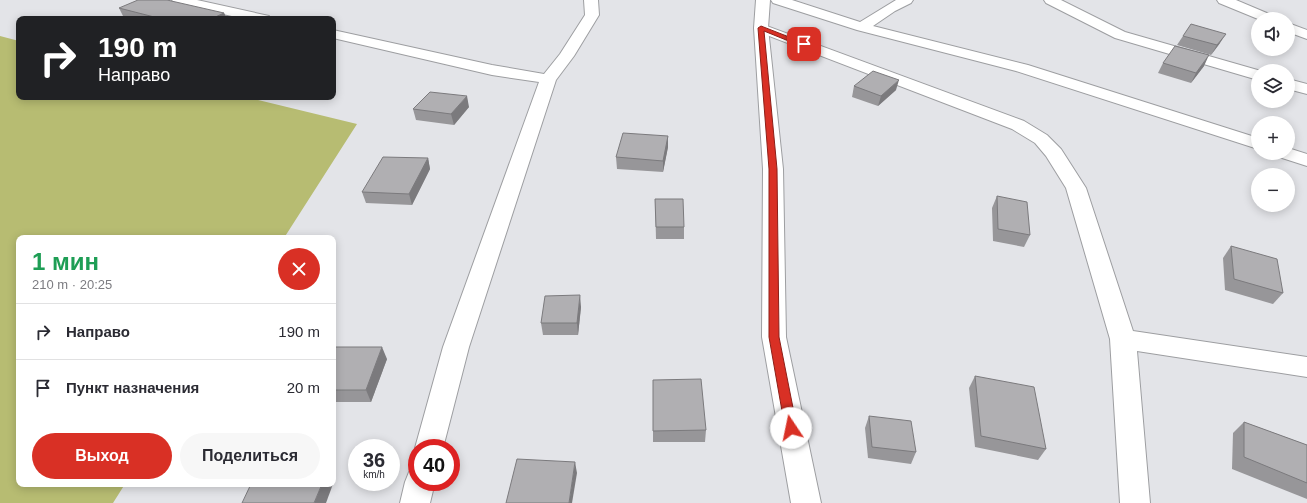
<!DOCTYPE html>
<html lang="ru">
<meta charset="utf-8">
<style>
:root{--surface:#fff;--page:#f7f7f7;--text:#2b2b33;--muted:#7c7c81;--line:#e1e1e2;--accent:#d93025}
body{margin:0;font-family:Helvetica,sans-serif;background:var(--page);color:var(--text);height:100vh;display:flex;flex-direction:column;font-size:15px;white-space:nowrap}
*{box-sizing:border-box;margin:0}
p{font-size:13px;color:var(--muted)}
.icon{flex:none;width:22px;height:22px;fill:none;stroke:currentColor;stroke-width:2;stroke-linecap:round;stroke-linejoin:round}
.map{position:relative;flex:1;overflow:hidden}
.panel{position:absolute;left:16px;top:235px;width:320px;height:252px;display:flex;flex-direction:column;background:var(--surface);border-radius:8px;box-shadow:0 2px 10px #0003}
.panel>*{flex:none}
.guide{position:absolute;left:16px;top:16px;width:320px;height:84px;border-radius:8px;box-shadow:0 2px 10px #0003;background:#202124;color:#fff;overflow:hidden}
.buttons{position:absolute;left:1251px;top:12px;display:grid;gap:8px}
.buttons a{display:grid;place-items:center;width:44px;height:44px;border-radius:50%;background:var(--surface);box-shadow:0 2px 10px #0003;font-size:20px}
.speed{position:absolute;left:348px;top:439px;display:flex;gap:8px;font-size:20px;font-weight:700;text-align:center}
.speed>*{display:grid;place-content:center;width:52px;height:52px;border-radius:50%;background:var(--surface);box-shadow:0 2px 10px #0003;line-height:1}
.speed small{font-size:10px;font-weight:400}
.speed .limit{border:6px solid #d22;background:#fff;color:#111}
.pin{position:absolute;display:grid;place-items:center;width:34px;height:34px;color:#fff;margin:-17px;border-radius:8px;box-shadow:0 2px 6px #0006}
.me{position:absolute;width:44px;margin:-22px;rotate:349deg;stroke-linejoin:round;filter:drop-shadow(0 0 3px #0008)}
.turn{display:flex;align-items:center;gap:14px;height:84px;padding:0 16px;font-size:18px}
.turn .icon{width:52px;height:52px;stroke-width:2.5}
.turn b{display:block;font-size:28px;line-height:34px}
.round{display:grid;place-items:center;flex:none;width:42px;height:42px;border-radius:21px;background:var(--page)}
.headline{display:flex;align-items:center;justify-content:space-between;height:68px;padding:0 16px}
h1{font-size:24px;font-weight:700;line-height:30px;color:#1e9e55}
.cta{display:flex;gap:8px;margin-top:auto;padding:8px 16px}
.cta a{flex:1;height:46px;border-radius:24px;background:var(--accent);color:#fff;font-size:16px;font-weight:700;line-height:46px;text-align:center}
.cta a+a{background:var(--page);color:var(--text)}
ul{padding:0;list-style:none}
li{display:flex;align-items:center;gap:12px;height:56px;padding:0 16px;border-top:1px solid var(--line)}
li div{flex:1}
li b{display:block;font-size:15px}
li em{font-style:normal}
.map>svg:first-child{display:block}
.forest{fill:#b7bc72}
.lines{fill:none;stroke-linecap:round;stroke-linejoin:round}
.street-casing{stroke:#9d9ea1;stroke-width:2}
.secondary-casing{stroke:#9d9ea1;stroke-width:2}
.street{fill:#fff;fill-rule:evenodd}
.secondary{fill:#fff;fill-rule:evenodd}
.wall{fill:#979699}
.shaded-wall{fill:#7b7a7d}
.building{fill:#b0afb2;stroke:#7b7a7d}
.route{fill:#d93025;stroke:#8d1f18}
</style>
<div class="map">
<svg width="1307" height="503" viewBox="0 0 1307 503">
<rect width="100%" height="100%" fill="#e3e4e8"/>
<!-- forest -->
<path class="forest" d="M0 36 19 41V97H246L357 124 284 238H19V484H125L113 503H0Z"/>
<g class="lines">
<!-- street casing -->
<g class="street-casing">
<g id="street">
<path d="M172 0H197L269 16 271 19H245L174 3Z"/>
<path d="M584 0H598L599 15 574 56 556 80 469 347 443 448H417V453L415 448 443 347 539 82 492 75 333 38V30L492 65 544 74 560 54 585 15Z"/>
<path d="M771 0H792L860 22 896 0H913L911 3 895 11 873 26 1028 65 1258 138V149L1016 71 857 30 773 3Z"/>
<path d="M1044 0H1061L1125 32 1261 71H1258V80L1115 38 1046 3Z"/>
<path d="M1217 0H1236L1274 16 1276 19H1258L1219 3Z"/>
<path d="M1288 23 1307 30V39L1288 32Z"/>
<path d="M761 24 1024 121 1047 135 1061 149 1086 188 1133 331 1307 357V377L1137 351 1150 503H1120L1110 339 1066 188 1046 156 1035 143 1012 129 756 31 754 28 756 25Z"/>
<path d="M1288 79 1307 84V94L1288 89Z"/>
<path d="M1288 148 1307 154V166L1279 157 1277 153H1288Z"/>
<path d="M417 470V482H435L430 503H400L405 482 409 472Z"/>
</g>
</g>
<!-- secondary casing -->
<g class="secondary-casing">
<path id="secondary" d="M756 0H770L768 28 783 169 786 337 821 503H791L762 337 763 169 754 28Z"/>
</g>
<!-- street -->
<use href="#street" class="street"/>
<!-- secondary -->
<use href="#secondary" class="secondary"/>
</g>
<!-- wall -->
<g class="wall">
<path d="M119 8 224 13 227 19H128L124 18Z"/>
<path d="M1183 36 1220 43 1211 55 1177 45Z"/>
<path d="M1163 63 1204 66 1191 83 1158 73Z"/>
<path d="M854 86 896 90 878 106 852 97Z"/>
<path d="M469 107 454 125 416 120 413 109Z"/>
<path d="M668 136V147L663 172 617 169 616 157Z"/>
<path d="M428 158 430 169 412 205 366 203 362 192Z"/>
<path d="M997 196 1030 235 1024 247 993 241 992 208Z"/>
<path d="M655 199 684 227V239H656Z"/>
<path d="M1231 246 1283 293 1273 304 1225 290 1223 258Z"/>
<path d="M581 307 578 335H543L541 323Z"/>
<path d="M333 347 387 359 371 402H333Z"/>
<path d="M975 376 1046 449 1038 460 975 447 969 388Z"/>
<path d="M653 380 706 430 705 442H653Z"/>
<path d="M869 416 916 452 911 464 868 458 865 428Z"/>
<path d="M1244 422 1307 445V499L1232 469 1233 433Z"/>
</g>
<!-- shaded-wall -->
<g class="shaded-wall">
<path d="M224 13 227 19H211Z"/>
<path d="M1226 34 1220 43 1211 55 1217 45Z"/>
<path d="M1209 55 1204 66 1191 83 1196 73Z"/>
<path d="M899 80 896 90 878 106 881 96Z"/>
<path d="M467 96 469 107 454 125 451 114Z"/>
<path d="M668 136V147L663 172V161Z"/>
<path d="M428 158 430 169 412 205 409 194Z"/>
<path d="M580 295 581 307 578 335 577 323Z"/>
<path d="M382 347 387 359 371 402 366 390Z"/>
<path d="M575 462 577 473 572 503H569Z"/>
<path d="M333 469 336 475 333 484Z"/>
<path d="M322 484H333L326 503H314Z"/>
</g>
<!-- building -->
<g class="building">
<path d="M138 0H167L224 13 211 19H162L119 8Z"/>
<path d="M1191 24 1226 34 1217 45 1183 36Z"/>
<path d="M1175 46 1209 55 1196 73 1163 63Z"/>
<path d="M873 71 899 80 881 96 854 86Z"/>
<path d="M430 92 467 96 451 114 413 109Z"/>
<path d="M623 133 668 136 663 161 616 157Z"/>
<path d="M383 157 428 158 409 194 362 192Z"/>
<path d="M997 196 1027 202 1030 235 998 229Z"/>
<path d="M655 199H683L684 227H656Z"/>
<path d="M1231 246 1277 259 1283 293 1234 279Z"/>
<path d="M580 295 577 323H541L545 296Z"/>
<path d="M333 347H382L366 390H333Z"/>
<path d="M975 376 1034 387 1046 449 981 436Z"/>
<path d="M701 379 706 430 653 431V380Z"/>
<path d="M869 416 911 421 916 452 872 447Z"/>
<path d="M1244 422 1307 445V483L1244 457Z"/>
<path d="M517 459 575 462 569 503H506Z"/>
<path d="M251 484H322L314 503H242Z"/>
</g>
<!-- route -->
<path class="route" d="M761 26 807 44 801 46 764 31 777 169 779 337 797 428 795 431 791 432 787 431 785 428 769 337V169L758 28Z"/>
</svg>
<div class="buttons">
<a><svg class="icon" aria-label="sound" viewBox="0 0 24 24"><path d="M4 9h4l5-4v14l-5-4H4zM17 9q2 3 0 6"/></svg></a>
<a><svg class="icon" aria-label="layers" viewBox="0 0 24 24"><path d="M12 4l9 5-9 5-9-5zM3 14l9 5 9-5"/></svg></a>
<a>+</a>
<a>−</a>
</div>
<div class="speed"><div>36<small>km/h</small></div><div class="limit">40</div></div>
<div class="pin" style="left:804px;top:44px;background:#d93025"><svg class="icon" aria-label="arrive" viewBox="0 0 24 24"><path d="M6 21V4h12l-3 4 3 4H6"/></svg></div>
<svg class="me" style="left:791px;top:428px" viewBox="-20 -20 40 40"><circle r="19" fill="#fff"/><path d="M0-13L10 11 0 6-10 11z" fill="#d93025"/></svg>
<div class="guide">
<div class="turn"><svg class="icon" aria-label="right" viewBox="0 0 24 24"><path d="M7 20v-9h11M14 6l5 5-5 5"/></svg><div><b>190 m</b>Направо</div></div>
</div>
<section class="panel">
<div class="headline"><div><h1>1 мин</h1><p>210 m · 20:25</p></div><a class="round" style="background:#d93025;color:#fff"><svg class="icon" aria-label="close" viewBox="0 0 24 24"><path d="M6 6l12 12M18 6L6 18"/></svg></a></div>
<ul>
<li><svg class="icon" aria-label="right" viewBox="0 0 24 24"><path d="M7 20v-9h11M14 6l5 5-5 5"/></svg><div><b>Направо</b></div><em>190 m</em></li>
<li><svg class="icon" aria-label="arrive" viewBox="0 0 24 24"><path d="M6 21V4h12l-3 4 3 4H6"/></svg><div><b>Пункт назначения</b></div><em>20 m</em></li>
</ul>
<div class="cta"><a>Выход</a><a>Поделиться</a></div>
</section>
</div>
